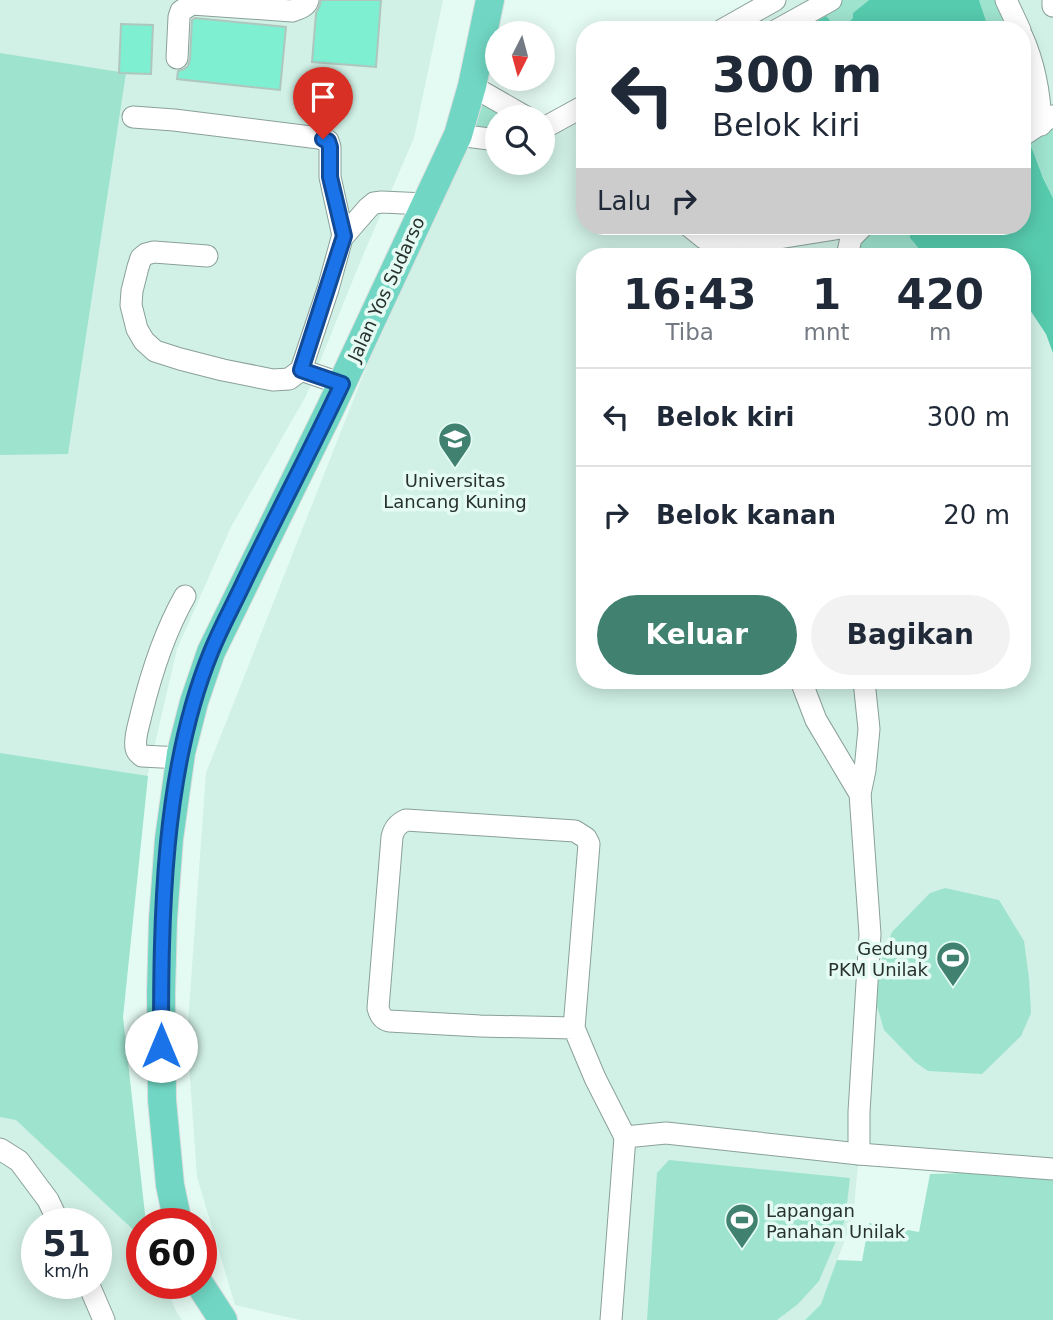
<!DOCTYPE html>
<html lang="id">
<style>
:root{--surface:#fff;--page:#f2f2f3;--text:#1f2937;--muted:#747a83;--line:#e0e1e3;--accent:#40816f}
body{margin:0;font-family:"DejaVu Sans",sans-serif;background:var(--page);color:var(--text);height:100vh;display:flex;flex-direction:column;font-size:26px;white-space:nowrap}
*{box-sizing:border-box;margin:0}
p{font-size:23px;color:var(--muted)}
.icon{flex:none;width:38px;height:38px;fill:none;stroke:currentColor;stroke-width:2;stroke-linecap:round;stroke-linejoin:round}
.map{position:relative;flex:1;overflow:hidden}
.drawer{position:absolute;left:576px;top:248px;width:455px;height:441px;display:flex;flex-direction:column;background:var(--surface);border-radius:28px;box-shadow:0 4px 18px #0003}
.drawer>*{flex:none}
.hud{position:absolute;left:576px;top:21px;width:455px;height:214px;border-radius:28px;box-shadow:0 4px 18px #0003;background:#fff;color:var(--text);overflow:hidden}
.needle{width:46px;rotate:186deg}
.fabs{position:absolute;left:485px;top:21px;display:grid;gap:14px}
.fabs a{display:grid;place-items:center;width:70px;height:70px;border-radius:50%;background:var(--surface);box-shadow:0 4px 18px #0003;font-size:35px}
.speed{position:absolute;left:21px;top:1208px;display:flex;gap:14px;font-size:35px;font-weight:700;text-align:center}
.speed>*{display:grid;place-content:center;width:91px;height:91px;border-radius:50%;background:var(--surface);box-shadow:0 4px 18px #0003;line-height:1}
.speed small{font-size:18px;font-weight:400}
.speed .limit{border:10px solid #d22;background:#fff;color:#111}
.pin{position:absolute;display:grid;place-items:center;width:60px;height:60px;color:#fff;margin:-72px -30px;border-radius:50% 50% 50% 0;rotate:-45deg;box-shadow:0 0 7px #0007}
.pin .icon{rotate:45deg}
.me{position:absolute;width:77px;margin:-38px;rotate:0deg;stroke-linejoin:round;filter:drop-shadow(0 0 5px #0008)}
.turn{display:flex;align-items:center;gap:24px;height:147px;padding:0 21px;font-size:32px}
.turn .icon{width:91px;height:91px;stroke-width:2.5}
.turn b{display:block;font-size:49px;line-height:60px}
.then{display:flex;align-items:center;height:66px;padding:0 21px;background:#0003;gap:14px;font-size:26px}
.eta{display:flex;justify-content:space-evenly;align-items:center;height:119px;text-align:center}
.eta b{font-size:42px;font-weight:700;line-height:49px}
.button{display:flex;gap:14px;margin-top:auto;padding:14px 21px}
.button a{flex:1;height:80px;border-radius:42px;background:var(--accent);color:#fff;font-size:28px;font-weight:700;line-height:80px;text-align:center}
.button a+a{background:var(--page);color:var(--text)}
ul{padding:0;list-style:none}
li{display:flex;align-items:center;gap:21px;height:98px;padding:0 21px;border-top:2px solid var(--line)}
li div{flex:1}
li b{display:block;font-size:26px}
li em{font-style:normal}
.map>svg:first-child{display:block}
.built{fill:#d1f1e6;fill-rule:evenodd}
.green{fill:#9ee3ce}
.water{fill:#57cbae}
.building{fill:#7eefd1;stroke:#afc6be;stroke-width:2}
.lines{fill:none;stroke-linecap:round;stroke-linejoin:round}
.minor-casing{stroke:#8aa099;stroke-width:23}
.major-casing{stroke:#dddede;stroke-width:30}
.minor{stroke:#fff;stroke-width:21}
.major{stroke:#71d7c4;stroke-width:28}
.route-casing{stroke:#114b97;stroke-width:18}
.route{stroke:#1a73e8;stroke-width:12}
.labels{text-anchor:middle;dominant-baseline:central;stroke-width:7;stroke-linejoin:round;paint-order:stroke}
.street-label{font-size:18px;fill:#28312e;stroke:#e4fbf3}
.poi-label{font-size:18px;fill:#28312e;stroke:#e4fbf3}
</style>
<div class="map">
<svg width="1053" height="1320" viewBox="0 0 1053 1320">
<rect width="100%" height="100%" fill="#e4fbf3"/>
<!-- built -->
<g class="built">
<path d="M0 0H443L414 138 361 260 306 396 231 527 177 649 143 795 123 1017 125 1091 142 1223V1283H164L176 1311 182 1320H0ZM37 1223H96V1283H37Z"/>
<path d="M775 0H1053V1169L859 1154 853 1218 821 1304 805 1320H300L235 1305 197 1177 187 1036 206 773 458 135 497 140V163H542L543 129 584 106V226H1022V30H723ZM584 257H1022V681H584Z"/>
</g>
<!-- green -->
<g class="green">
<path d="M836 0H869L853 13V18L846 25 831 22 825 16 801 30H780Z"/>
<path d="M979 0H1002L1015 30H989Z"/>
<path d="M1022 48 1033 79 1032 128 1022 131Z"/>
<path d="M0 53 126 73 68 454 0 455Z"/>
<path d="M481 100 512 117H497V134L473 127Z"/>
<path d="M1053 118V198L1025 140Z"/>
<path d="M875 226H910V238L926 257H859L853 250 870 229Z"/>
<path d="M0 753 148 776 123 1017 146 1223H142V1238L16 1120 0 1117Z"/>
<path d="M945 888 999 900 1024 941 1029 978 1031 1013 1021 1036 982 1074 928 1071 915 1062 884 1030 875 999 876 974 892 932 930 893Z"/>
<path d="M669 1160 850 1178 845 1220 819 1281 798 1304 777 1320H647L657 1173Z"/>
<path d="M995 1172 1053 1175V1320H805L821 1304 837 1260 862 1261 869 1223 919 1232 930 1174Z"/>
</g>
<!-- water -->
<g class="water">
<path d="M869 0H979L989 30H801L826 16 831 22 846 25 853 18V13Z"/>
<path d="M1022 136 1032 149 1043 178 1053 198V353L1046 334 1030 310 1022 311V257H926L910 238V226H1022Z"/>
</g>
<!-- building -->
<g class="building">
<path d="M321 0H381L376 67 312 62 316 13 320 5Z"/>
<path d="M195 18 286 27 280 90 177 79 178 71 184 69 188 66 190 59 192 20Z"/>
<path d="M121 24 153 25 151 74 119 73Z"/>
</g>
<g class="lines">
<!-- minor casing -->
<g class="minor-casing">
<g id="minor">
<path d="M1006 0 1020 30"/>
<path d="M1053 0V6"/>
<path d="M722 30 775 0"/>
<path d="M777 30 831 0"/>
<path d="M1022 36C1035 65 1040 93 1041 125"/>
<path d="M177 58 179 17 181 11 192 4 292 11C298 9 306 7 308 0"/>
<path d="M472 86 526 117"/>
<path d="M133 117 174 120 319 138 328 141 330 147V177L343 236"/>
<path d="M542 129 584 106"/>
<path d="M458 135 497 140"/>
<path d="M1022 136 1052 116"/>
<path d="M689 226 704 238 736 257"/>
<path d="M721 226C733 235 744 240 760 241L854 226"/>
<path d="M207 256 154 252 146 254 141 258 138 267 132 291 131 305 137 329 144 341 155 351 180 359 223 370 273 380 289 379 301 370 328 289 342 238 368 208 374 203 382 202 425 204"/>
<path d="M845 257 848 252 851 238 863 226"/>
<path d="M301 370 342 384"/>
<path d="M801 681 816 720 860 794 870 934 859 1112V1154"/>
<path d="M180 758 142 756C139 753 137 753 136 748 134 737 139 725 141 715 151 674 164 633 185 596"/>
<path d="M860 794 865 770 869 729 864 681"/>
<path d="M574 1028 480 1026 389 1021C382 1019 380 1015 378 1008L392 837C394 828 398 824 406 820L575 831 586 838 589 844 574 1028 595 1078 625 1137"/>
<path d="M0 1149 19 1161 48 1200 59 1223"/>
<path d="M88 1283 104 1320"/>
<path d="M611 1320 625 1137 666 1133 859 1154 1053 1169"/>
</g>
</g>
<!-- major casing -->
<g class="major-casing">
<g id="major">
<path d="M178 1223 170 1185 162 1100 161 993 163 919 169 839 181 753 194 702 211 652 330 409 458 135 472 86 490 0"/>
<path d="M199 1283 223 1320"/>
</g>
</g>
<!-- minor -->
<use href="#minor" class="minor"/>
<!-- major -->
<use href="#major" class="major"/>
</g>
<g class="lines">
<!-- route casing -->
<g class="route-casing">
<path id="route" d="M161 1046C161 918 162 772 211 652 221 627 234 604 245 580 277 514 311 450 342 384L301 370 344 236 330 177V147L328 141 323 139"/>
</g>
<!-- route -->
<use href="#route" class="route"/>
</g>
<!-- icons -->
<defs>
<g id="university-pin" transform="scale(1.75)"><path d="M0 17L-7.5 6A9.5 9.5 0 1 1 7.5 6Z" fill="#40816f" stroke="#e4fbf3"/><path d="M0-5L7-2L0 1L-7-2ZM-4 1L0 2.5L4 1V4Q0 6-4 4Z" fill="#fff"/></g>
<g id="stadium-pin" transform="scale(1.75)"><path d="M0 17L-7.5 6A9.5 9.5 0 1 1 7.5 6Z" fill="#40816f" stroke="#e4fbf3"/><path d="M0-5a6.5 5 0 1 0 0 10a6.5 5 0 1 0 0-10ZM-3.5-1.8h7v3.6h-7Z" fill="#fff"/></g>
</defs>
<g fill-rule="evenodd">
<use href="#university-pin" x="455" y="439"/>
<use href="#stadium-pin" x="953" y="958"/>
<use href="#stadium-pin" x="742" y="1220"/>
</g>
<g class="labels">
<!-- street labels -->
<g class="street-label">
<text transform="translate(386 289) rotate(-65)">Jalan Yos Sudarso</text>
</g>
<!-- poi labels -->
<g class="poi-label">
<text x="455" y="480">Universitas<tspan x="455" dy="21">Lancang Kuning</tspan></text>
<text x="928" y="948" text-anchor="end">Gedung<tspan x="928" dy="21">PKM Unilak</tspan></text>
<text x="766" y="1210" text-anchor="start">Lapangan<tspan x="766" dy="21">Panahan Unilak</tspan></text>
</g>
</g>
</svg>
<div class="fabs">
<a><svg class="needle" viewBox="-14 -14 28 28"><path d="M0-13l5 13h-10z" fill="#e53935"/><path d="M0 13l5-13h-10z" fill="#747a83"/></svg></a>
<a><svg class="icon" aria-label="search" viewBox="0 0 24 24"><circle cx="10" cy="10" r="6"/><path d="M15 15l6 6"/></svg></a>
</div>
<div class="speed"><div>51<small>km/h</small></div><div class="limit">60</div></div>
<div class="pin" style="left:323px;top:139px;background:#d93025"><svg class="icon" aria-label="arrive" viewBox="0 0 24 24"><path d="M6 21V4h12l-3 4 3 4H6"/></svg></div>
<svg class="me" style="left:161px;top:1046px" viewBox="-20 -20 40 40"><circle r="19" fill="#fff"/><path d="M0-13L10 11 0 6-10 11z" fill="#1a73e8"/></svg>
<div class="hud">
<div class="turn"><svg class="icon" aria-label="left" viewBox="0 0 24 24"><path d="M17 20v-9H6M10 6l-5 5 5 5"/></svg><div><b>300 m</b>Belok kiri</div></div>
<div class="then">Lalu<svg class="icon" aria-label="right" viewBox="0 0 24 24"><path d="M7 20v-9h11M14 6l5 5-5 5"/></svg></div>
</div>
<section class="drawer">
<div class="eta">
<div><b>16:43</b><p>Tiba</p></div>
<div><b>1</b><p>mnt</p></div>
<div><b>420</b><p>m</p></div>
</div>
<ul>
<li><svg class="icon" aria-label="left" viewBox="0 0 24 24"><path d="M17 20v-9H6M10 6l-5 5 5 5"/></svg><div><b>Belok kiri</b></div><em>300 m</em></li>
<li><svg class="icon" aria-label="right" viewBox="0 0 24 24"><path d="M7 20v-9h11M14 6l5 5-5 5"/></svg><div><b>Belok kanan</b></div><em>20 m</em></li>
</ul>
<div class="button"><a>Keluar</a><a>Bagikan</a></div>
</section>
</div>
